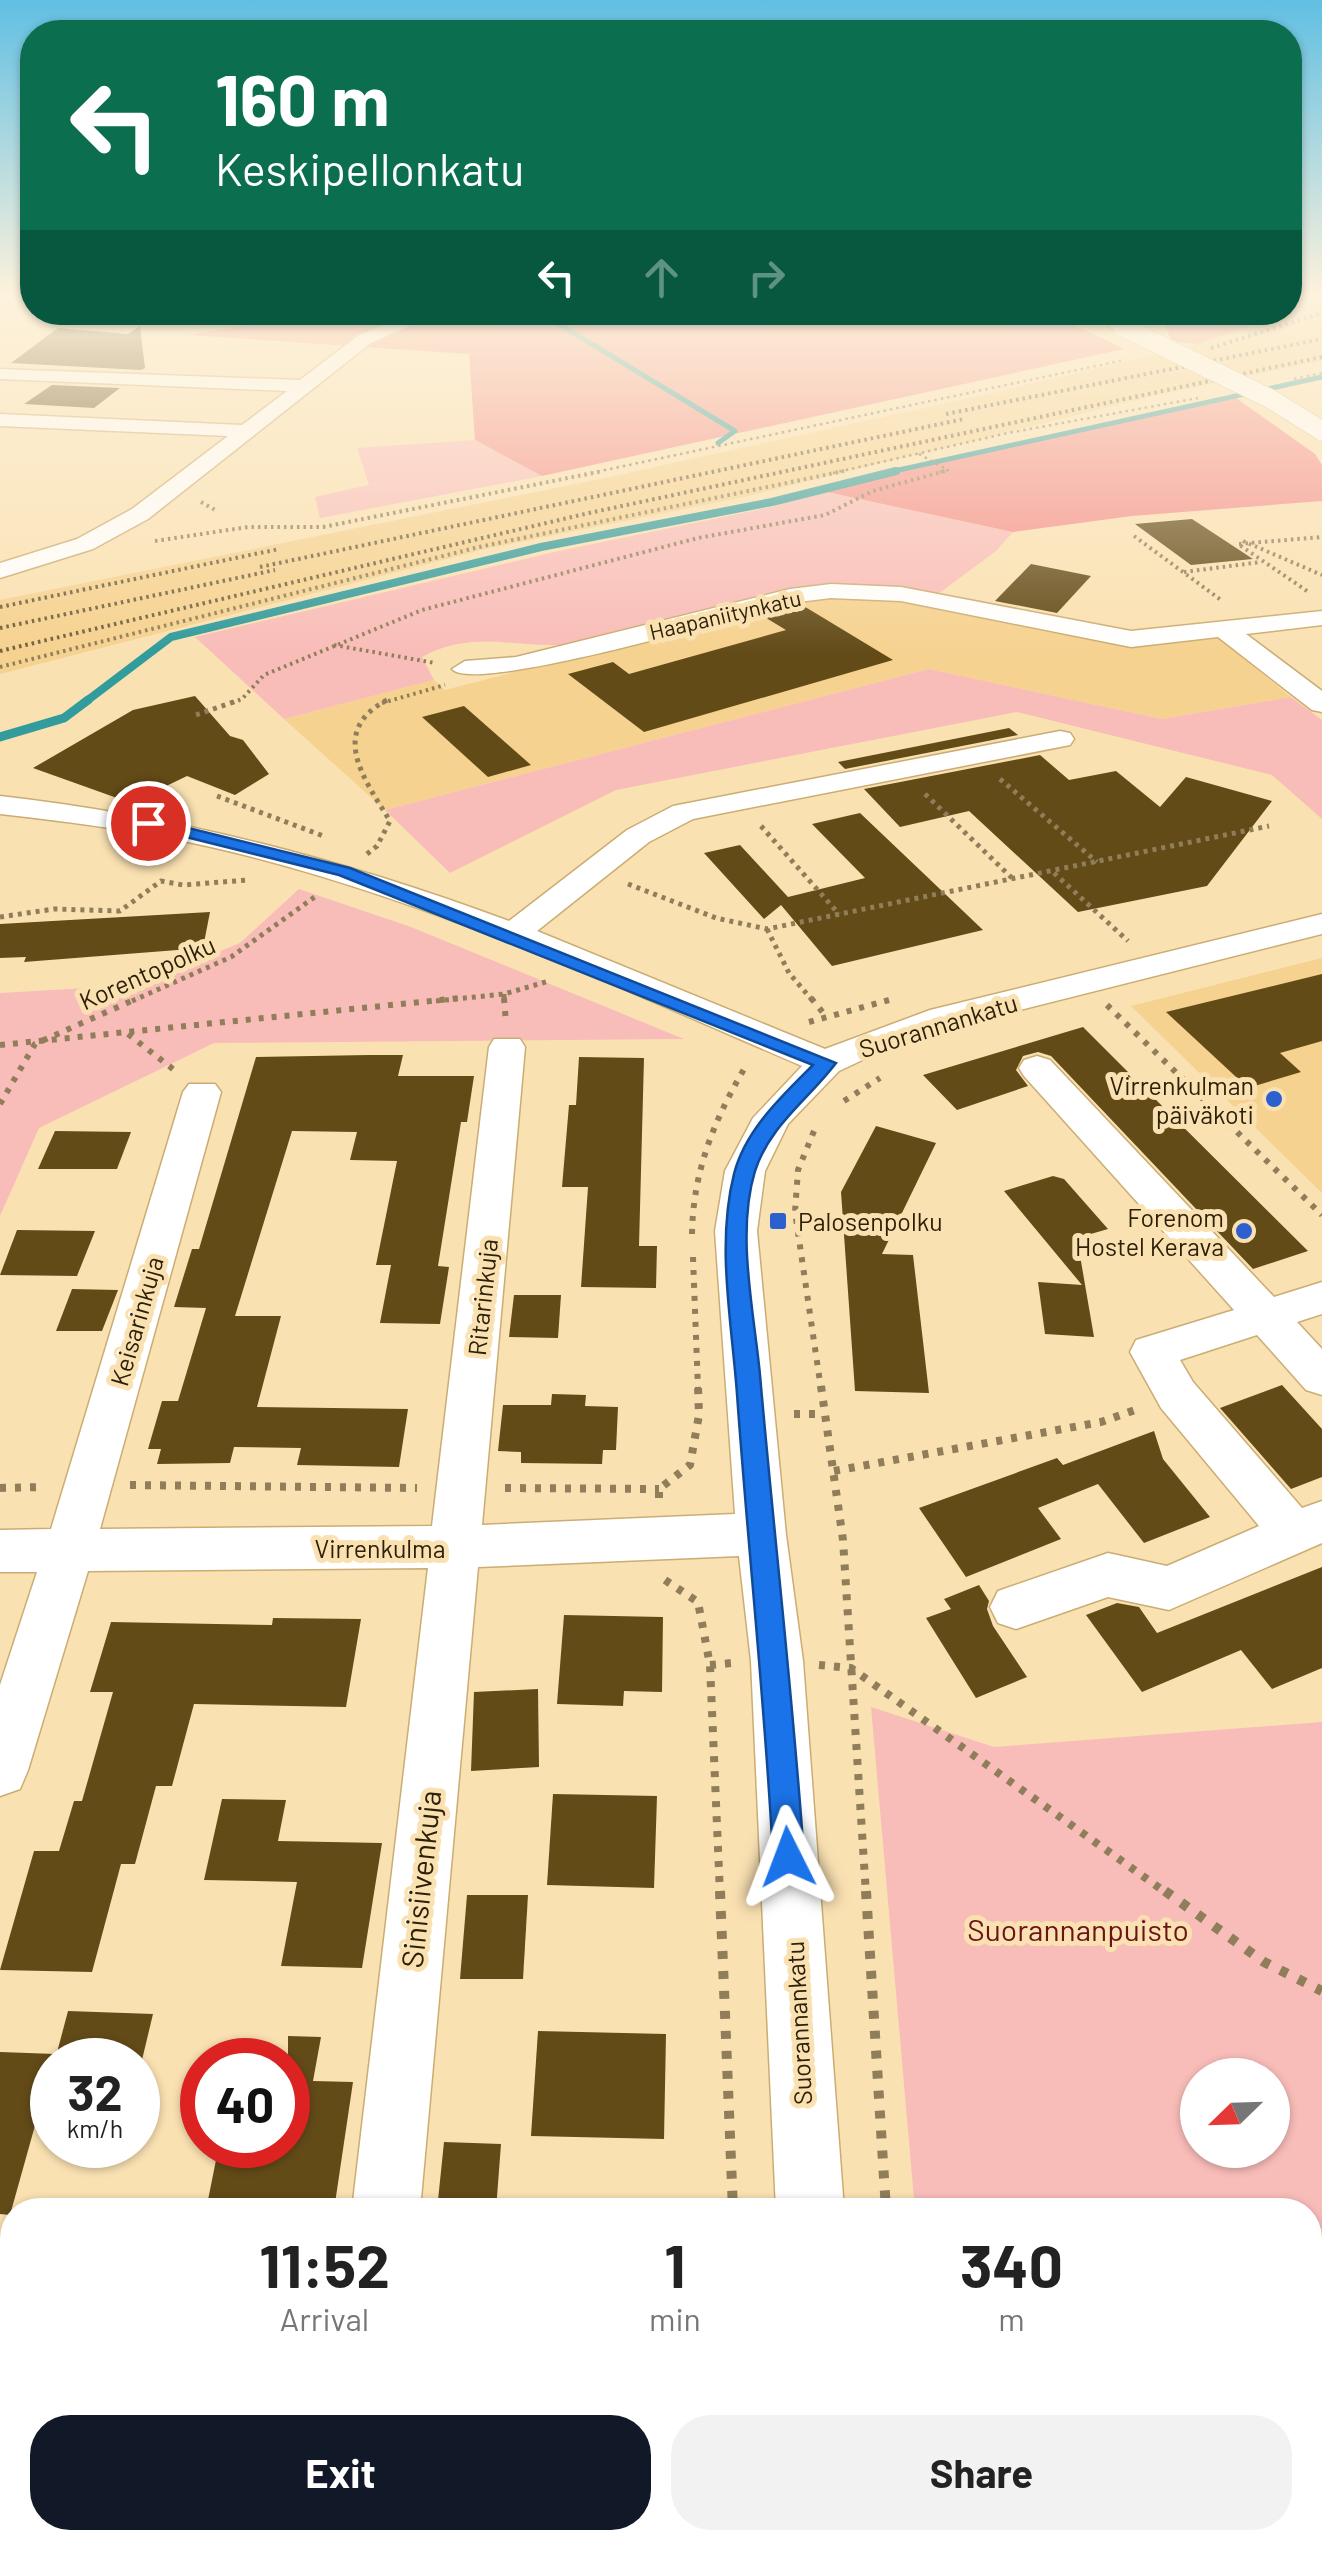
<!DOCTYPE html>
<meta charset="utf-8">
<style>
:root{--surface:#fff;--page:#f2f2f2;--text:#222;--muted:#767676;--accent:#111827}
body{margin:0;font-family:Barlow,sans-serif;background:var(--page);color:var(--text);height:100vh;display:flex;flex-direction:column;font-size:38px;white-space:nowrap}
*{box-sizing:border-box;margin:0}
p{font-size:32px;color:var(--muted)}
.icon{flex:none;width:55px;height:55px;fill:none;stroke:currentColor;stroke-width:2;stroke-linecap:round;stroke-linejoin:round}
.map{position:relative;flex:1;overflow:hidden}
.panel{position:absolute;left:0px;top:2198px;width:1322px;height:352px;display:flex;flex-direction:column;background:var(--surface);border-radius:40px 40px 0 0;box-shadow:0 2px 8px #0004}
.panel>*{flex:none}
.top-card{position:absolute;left:20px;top:20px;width:1282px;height:305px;border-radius:40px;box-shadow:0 2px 8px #0004;background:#0b6e4f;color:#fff;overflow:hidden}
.needle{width:65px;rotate:247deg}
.fabs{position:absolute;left:1180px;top:2058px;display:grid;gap:20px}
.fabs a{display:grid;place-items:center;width:110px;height:110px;border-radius:50%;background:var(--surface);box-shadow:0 2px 8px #0004;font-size:50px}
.speed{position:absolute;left:30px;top:2038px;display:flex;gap:20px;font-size:50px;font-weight:700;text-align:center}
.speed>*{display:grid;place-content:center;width:130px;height:130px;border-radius:50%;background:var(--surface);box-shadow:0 2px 8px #0004;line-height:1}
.speed small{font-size:25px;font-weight:400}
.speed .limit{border:15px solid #d22;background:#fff;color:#111}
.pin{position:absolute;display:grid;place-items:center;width:85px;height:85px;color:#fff;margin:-42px;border:5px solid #fff;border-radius:50%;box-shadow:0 2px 10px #0007}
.me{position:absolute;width:110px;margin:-55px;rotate:357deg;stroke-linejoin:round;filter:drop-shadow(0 0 8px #0008)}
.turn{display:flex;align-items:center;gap:35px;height:210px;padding:0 30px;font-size:45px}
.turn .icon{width:130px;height:130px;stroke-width:2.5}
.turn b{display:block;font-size:70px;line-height:85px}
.lanes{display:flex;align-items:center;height:95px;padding:0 30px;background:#0003;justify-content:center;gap:50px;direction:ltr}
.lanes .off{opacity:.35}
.eta{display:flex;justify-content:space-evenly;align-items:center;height:170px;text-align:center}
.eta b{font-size:60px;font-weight:700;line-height:70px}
.cta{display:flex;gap:20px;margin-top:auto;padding:20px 30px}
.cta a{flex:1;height:115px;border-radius:40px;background:var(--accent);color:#fff;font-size:40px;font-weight:700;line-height:115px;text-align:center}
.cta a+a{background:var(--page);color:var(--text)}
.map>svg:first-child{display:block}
.built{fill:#f6d290}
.green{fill:#f9bdb9;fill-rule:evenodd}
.forest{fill:#f48f8b}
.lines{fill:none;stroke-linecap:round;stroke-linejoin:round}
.stream-far2{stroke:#329b9c;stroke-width:5}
.stream-far1{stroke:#329b9c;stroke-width:8}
.stream{stroke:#329b9c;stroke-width:9}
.building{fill:#634b18}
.minor-casing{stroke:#cbad73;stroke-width:3}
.path-far5{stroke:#907e5b;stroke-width:2.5;stroke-dasharray:2.5 4;stroke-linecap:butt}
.path-far4{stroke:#907e5b;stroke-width:4;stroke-dasharray:2.5 4;stroke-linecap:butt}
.path-far3{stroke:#907e5b;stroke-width:5;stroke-dasharray:4 5;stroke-linecap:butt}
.path-far2{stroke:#907e5b;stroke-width:6;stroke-dasharray:5 8;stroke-linecap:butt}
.path-far1{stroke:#907e5b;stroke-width:8;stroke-dasharray:6 9;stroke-linecap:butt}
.path{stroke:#907e5b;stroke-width:10;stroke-dasharray:8 12;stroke-linecap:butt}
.minor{fill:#fff;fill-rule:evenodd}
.rail{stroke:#706040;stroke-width:4;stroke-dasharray:2.5 4;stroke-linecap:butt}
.minor-bridge-casing{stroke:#cbad73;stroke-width:20;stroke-linecap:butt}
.minor-bridge{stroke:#fff;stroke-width:19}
.route{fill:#1a73e8;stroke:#114b97;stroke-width:2.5}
.poi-dot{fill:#2c60ce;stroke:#fae1b2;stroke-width:4}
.labels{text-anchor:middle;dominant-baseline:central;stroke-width:10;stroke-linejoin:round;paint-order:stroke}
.far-street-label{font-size:22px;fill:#2c2008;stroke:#fae1b2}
.street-label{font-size:25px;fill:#2c2008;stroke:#fae1b2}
.poi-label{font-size:25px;fill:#2c2008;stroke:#fae1b2;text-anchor:end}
.near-street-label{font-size:30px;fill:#2c2008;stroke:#fae1b2}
.near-park-label{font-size:30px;fill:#6c1219;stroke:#fae1b2}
</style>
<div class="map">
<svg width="1322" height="2549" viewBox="0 0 1322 2549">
<rect width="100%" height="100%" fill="#fae1b2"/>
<!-- built -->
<g class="built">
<path d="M1313 304 1322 305V361L1158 395 744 497 486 549 0 674V600L605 478 1006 390 1197 344Z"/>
<path d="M832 596 895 599 1140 646 1217 637 1291 697 1162 719 929 669 385 810 284 719 434 680 445 690 792 601Z"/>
<path d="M1322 958V1193L1131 1006Z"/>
</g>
<!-- green -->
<g class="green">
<path d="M475 440 542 476 320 518 315 497 369 485 357 448Z"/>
<path d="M813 489 1013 532 996 551 938 594 836 586 575 644C518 650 475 628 422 657L434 680 284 719 195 637 554 552 776 506Z"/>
<path d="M929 669 1162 719 1291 697 1322 720V819L1272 775 1017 712 616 790 450 873 385 810Z"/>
<path d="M299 889 411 927 684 1039 214 1043 39 1128 0 1216V993L138 985 240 943Z"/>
<path d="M871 1707 994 1747 1322 1722V2549H989L984 2538H1310V2210H915ZM1198 2075H1272V2150H1198Z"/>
</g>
<!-- forest -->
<g class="forest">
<path d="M288 312H1048L1124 349 542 476 475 440 469 354 189 335 283 319Z"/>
<path d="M1223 312 1289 313 1197 344 1171 341 1163 318Z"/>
<path d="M1236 398 1315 454 1322 465V501L1132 516 1013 532 813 489Z"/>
</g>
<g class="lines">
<!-- stream-far2 -->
<g class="stream-far2">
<path d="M539 312 735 431 718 443"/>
<path d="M885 473 1322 377"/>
</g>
<!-- stream-far1 -->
<path class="stream-far1" d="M84 703 171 637 541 547 772 502 896 471"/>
<!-- stream -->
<path class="stream" d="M0 737 64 718 88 700"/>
</g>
<!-- building -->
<g class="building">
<path d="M140 326 145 368 141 370 11 363 58 328 128 334Z"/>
<path d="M52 385 120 388 94 408 24 404Z"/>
<path d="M1192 519 1253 559 1191 565 1135 524Z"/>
<path d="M1031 564 1091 576 1057 613 995 601Z"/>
<path d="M802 605 893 660 644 732 568 674 613 662 629 674 786 630 761 615Z"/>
<path d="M195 696 230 736 243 740 269 774 235 795 187 776 131 803 33 768 133 710Z"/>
<path d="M464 706 531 765 488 777 422 717Z"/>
<path d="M1009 728 1018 735 845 769 838 762Z"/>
<path d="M1040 755 1069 780 1116 771 1160 807 1186 777 1272 801 1207 886 1078 912 969 811 900 827 864 789Z"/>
<path d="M860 813 983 930 832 966 781 905 764 919 704 853 740 845 788 897 865 878 812 824Z"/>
<path d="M210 912 203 948 24 962 26 957 0 958V924Z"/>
<path d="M1322 974V1041L1280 1053 1301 1072 1248 1088 1166 1012Z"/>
<path d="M1083 1027 1136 1080 1308 1251 1253 1269 1051 1056 1038 1052 1023 1056 1016 1070 1028 1086 957 1110 923 1075Z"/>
<path d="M369 1055H403L398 1076H474L467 1122H461L438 1266 449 1267 440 1324 380 1323 391 1265H376L397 1161 350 1160 357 1132 292 1131 235 1316H281L257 1407 408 1409 399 1467 297 1465 301 1448 234 1447 230 1463 157 1464 161 1449H148L162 1401H178L206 1308 174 1307 192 1249H199L256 1057Z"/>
<path d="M579 1057 644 1058 639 1246H657L656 1288 581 1287 588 1187H562L569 1105H576Z"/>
<path d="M876 1126 936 1143 882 1254 913 1255 929 1393 855 1391 841 1192Z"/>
<path d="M55 1131 131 1132 117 1169H38Z"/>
<path d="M1053 1176 1064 1179 1108 1229 1077 1238 1094 1337 1045 1334 1038 1282 1082 1285 1004 1191Z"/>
<path d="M17 1230 95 1231 77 1276 0 1275Z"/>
<path d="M72 1289 118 1290 102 1331H56Z"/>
<path d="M514 1295H561L558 1338 509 1337Z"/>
<path d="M1282 1385 1322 1429V1477L1291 1489 1220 1408Z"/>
<path d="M552 1394 586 1395 585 1406 618 1407 616 1450H603L602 1464 521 1463V1452L498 1451 503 1405H551Z"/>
<path d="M1154 1431 1163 1459 1210 1517 1144 1543 1098 1484 1038 1508 1061 1539 966 1577 919 1508 1057 1458 1063 1465Z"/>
<path d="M1322 1567V1668L1272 1689 1241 1650 1142 1692 1086 1615 1117 1603 1139 1607 1157 1633Z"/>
<path d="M979 1585 989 1601 987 1609 993 1626 1027 1677 976 1698 926 1618 951 1609 944 1599Z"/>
<path d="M564 1615 663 1617 662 1692 624 1691 623 1706 557 1704Z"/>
<path d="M273 1618 361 1619 346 1707 194 1704 172 1786H156L135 1864H121L92 1972 0 1970 34 1851H59L74 1801H82L113 1692H90L111 1622 272 1625Z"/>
<path d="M538 1689 539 1767 471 1771 474 1692Z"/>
<path d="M553 1794 657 1796 654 1888 547 1885Z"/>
<path d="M222 1799 286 1800 278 1841 382 1843 362 1968 281 1966 297 1882 204 1880Z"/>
<path d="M467 1895H528L523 1979H460Z"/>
<path d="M68 2011 153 2014 142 2060H55Z"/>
<path d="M538 2031 666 2034 664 2139 531 2136Z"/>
<path d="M288 2036 321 2037 313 2081 353 2082 334 2210H206L219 2145H288Z"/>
<path d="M0 2052 55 2054 10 2215 0 2214Z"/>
<path d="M444 2142 501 2144 496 2210H437Z"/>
</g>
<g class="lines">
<!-- minor casing -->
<g class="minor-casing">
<g id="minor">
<path d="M416 312H440L371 343 148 519 93 549 0 578V563L77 539 132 509 228 436 0 426V414L242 425 287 391 0 379V369L300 380 359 335Z"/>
<path d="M1084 312H1106L1131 327 1117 331Z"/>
<path d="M831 584 901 587 1131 631 1322 611V625L1246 634 1322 691V712L1312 710 1218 637 1131 647 901 601 831 598 790 603C745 615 473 695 452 669L465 661 516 657 790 589Z"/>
<path d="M1060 731 1070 733 1074 739 1070 745 693 819 649 842 537 931 825 1049 930 1010 1322 914V934L956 1026 890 1047 839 1071 788 1124 765 1171 757 1231 786 1535 803 1661 844 2210H776L751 1661 739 1556 478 1567 420 2210H352L428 1568 88 1571 28 1770 20 1789 0 1796V1685L37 1572H0V1530L51 1529 183 1092 189 1084H215L221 1092 100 1529 432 1526 489 1047 494 1039H520L525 1047 482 1525 735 1514 715 1231 725 1171 753 1118 802 1066C609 983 416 894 211 847 141 831 71 822 0 814V796C177 816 342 859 509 921L627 830 673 806Z"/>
<path d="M1037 1056 1050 1060 1274 1297 1322 1282V1314L1297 1322 1322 1349V1395L1306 1390 1257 1335 1180 1360 1193 1382 1302 1508 1322 1501V1543L1169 1610 1108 1597 1016 1629 998 1623 990 1607 998 1591 1108 1553 1167 1566 1259 1526 1161 1408 1130 1352 1136 1340 1234 1310 1024 1076 1019 1068 1024 1060Z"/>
<path d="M257 2538H335L331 2549H252Z"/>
<path d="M759 2538H835V2549H757Z"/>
</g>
</g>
<!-- path-far5 -->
<g class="path-far5">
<path d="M1294 379 1322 373"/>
<path d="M919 454 948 470 936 473"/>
<path d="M591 473 1124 360"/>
<path d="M833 473 1008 433 1198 398"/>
</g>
<!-- path-far4 -->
<g class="path-far4">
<path d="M201 502 217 511"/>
<path d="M1134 536 1221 600"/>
<path d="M155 541 248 527H323L603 471"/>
<path d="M1243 541 1322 575"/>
<path d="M1184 572 1261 562"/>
<path d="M1307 591 1238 544 1322 537"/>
<path d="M334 645 435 663"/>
<path d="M0 667 479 547 844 471"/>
<path d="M232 703 242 699 264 675 422 610 698 538 825 515 873 491 945 471"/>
<path d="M382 703 445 685"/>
</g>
<!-- path-far3 -->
<g class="path-far3">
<path d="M196 715 239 700"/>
<path d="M1000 779 1097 862"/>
<path d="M925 794 1013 879"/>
<path d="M217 796 326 837"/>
<path d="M761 826 839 914"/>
<path d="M367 854 377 846 390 821C364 779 328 731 387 700"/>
<path d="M1054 873 1128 941"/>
<path d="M628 884 716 918 767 929 1269 826"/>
<path d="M0 917 54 909 120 911 161 881 183 885 248 880"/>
<path d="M767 929 789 973 813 1001"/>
<path d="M504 994V1001"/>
<path d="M132 1001 231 957 316 896"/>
<path d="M436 1001 504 994 549 981"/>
</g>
<!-- path-far2 -->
<g class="path-far2">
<path d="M504 998 506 1023"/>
<path d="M811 998 825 1015"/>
<path d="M1107 1005 1322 1215"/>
<path d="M809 1022 889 1000"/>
<path d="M128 1034 178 1073"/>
<path d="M0 1045 460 998"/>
<path d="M844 1101 880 1078"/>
<path d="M0 1104 35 1044 138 998"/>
<path d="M814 1131 798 1170 795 1212 821 1389"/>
<path d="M692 1234C693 1170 715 1118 747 1064"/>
<path d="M693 1257 698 1389"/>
</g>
<!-- path-far1 -->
<g class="path-far1">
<path d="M821 1386 843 1540 866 1894"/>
<path d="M794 1414H822"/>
<path d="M834 1471 1101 1422 1141 1408"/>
<path d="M130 1485 417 1488"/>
<path d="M0 1488 42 1487"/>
<path d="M505 1488 659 1489"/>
<path d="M659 1498V1489L690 1465 699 1415 698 1386"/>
<path d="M665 1580 698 1602 710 1665 720 1894"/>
<path d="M710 1665 732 1663"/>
<path d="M819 1665 851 1668 1168 1894"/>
</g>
<!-- path -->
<g class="path">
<path d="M720 1891 733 2210"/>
<path d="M866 1891 886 2210"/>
<path d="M1165 1891 1264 1962 1322 1991"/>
<path d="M710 2549 712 2538"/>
<path d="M904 2549 906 2538"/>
</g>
<!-- minor -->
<use href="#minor" class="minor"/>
<!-- rail -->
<g class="rail">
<path d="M1211 348 1322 313"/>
<path d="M946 414 1322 339"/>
<path d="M260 567 964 419"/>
<path d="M0 607 279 549"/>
<path d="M0 628 275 570"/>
<path d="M0 651 589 513 1322 357"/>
</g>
<!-- minor-bridge casing -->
<g class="minor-bridge-casing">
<path id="minor-bridge" d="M1123 327 1269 398 1322 431"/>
</g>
<!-- minor-bridge -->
<use href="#minor-bridge" class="minor-bridge"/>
</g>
<!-- sky -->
<linearGradient id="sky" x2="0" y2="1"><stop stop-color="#60bfe3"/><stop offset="0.45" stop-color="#fdf2dc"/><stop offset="1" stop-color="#fdf2dc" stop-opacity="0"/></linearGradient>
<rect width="1322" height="653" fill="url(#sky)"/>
<!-- route -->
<path class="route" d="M148 818 350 868 836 1063C808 1100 770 1125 755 1171 736 1234 754 1311 760 1375 774 1536 793 1696 804 1857L800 1868 788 1872 777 1868 773 1857C765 1702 748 1549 737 1394 732 1323 716 1245 734 1174 745 1130 782 1096 813 1065L339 875 142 826 139 823Z"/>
<!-- markers -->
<g class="poi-dot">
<circle cx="1274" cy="1099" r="10"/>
<rect x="768" y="1211" width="20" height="20" rx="5"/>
<circle cx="1244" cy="1231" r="10"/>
</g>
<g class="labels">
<!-- far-street labels -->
<g class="far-street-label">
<text transform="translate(725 614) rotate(-13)">Haapaniitynkatu</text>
</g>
<!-- street labels -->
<g class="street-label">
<text transform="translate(147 972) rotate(-24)">Korentopolku</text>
<text transform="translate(938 1025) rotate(-17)">Suorannankatu</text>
<text transform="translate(482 1297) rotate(-84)">Ritarinkuja</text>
<text transform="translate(136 1321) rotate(-74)">Keisarinkuja</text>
<text x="380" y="1548">Virrenkulma</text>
<text transform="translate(798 2023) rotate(-93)">Suorannankatu</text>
</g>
<!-- poi labels -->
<g class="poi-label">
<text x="1254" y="1085">Virrenkulman<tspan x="1254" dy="29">päiväkoti</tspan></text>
<text x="1224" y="1217">Forenom<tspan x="1224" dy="29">Hostel Kerava</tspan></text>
<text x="798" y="1221" text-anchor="start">Palosenpolku</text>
</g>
<!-- near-street labels -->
<g class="near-street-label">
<text transform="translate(420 1879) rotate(-84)">Sinisiivenkuja</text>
</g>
<!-- near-park labels -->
<g class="near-park-label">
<text x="1078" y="1929">Suorannanpuisto</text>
</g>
</g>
</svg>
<div class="fabs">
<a><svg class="needle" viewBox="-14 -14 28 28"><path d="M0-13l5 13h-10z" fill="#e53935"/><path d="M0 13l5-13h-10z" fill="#767676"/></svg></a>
</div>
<div class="speed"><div>32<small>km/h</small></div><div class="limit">40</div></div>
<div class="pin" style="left:148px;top:823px;background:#d93025"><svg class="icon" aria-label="arrive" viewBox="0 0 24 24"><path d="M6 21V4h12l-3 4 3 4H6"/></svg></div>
<svg class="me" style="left:788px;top:1857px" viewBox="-20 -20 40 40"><path d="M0-17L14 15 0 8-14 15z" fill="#1a73e8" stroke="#fff" stroke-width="4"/></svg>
<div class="top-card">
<div class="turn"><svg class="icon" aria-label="left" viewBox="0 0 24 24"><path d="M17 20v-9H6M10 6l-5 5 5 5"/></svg><div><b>160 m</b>Keskipellonkatu</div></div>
<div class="lanes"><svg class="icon" aria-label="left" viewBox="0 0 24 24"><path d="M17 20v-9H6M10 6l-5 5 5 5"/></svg><svg class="icon off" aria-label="ahead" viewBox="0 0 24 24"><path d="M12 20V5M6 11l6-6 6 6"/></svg><svg class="icon off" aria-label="right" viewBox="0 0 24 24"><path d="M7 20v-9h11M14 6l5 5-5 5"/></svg></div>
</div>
<section class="panel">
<div class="eta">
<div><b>11:52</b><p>Arrival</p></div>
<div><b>1</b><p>min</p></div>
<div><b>340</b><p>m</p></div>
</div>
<div class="cta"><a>Exit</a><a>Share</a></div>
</section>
</div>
